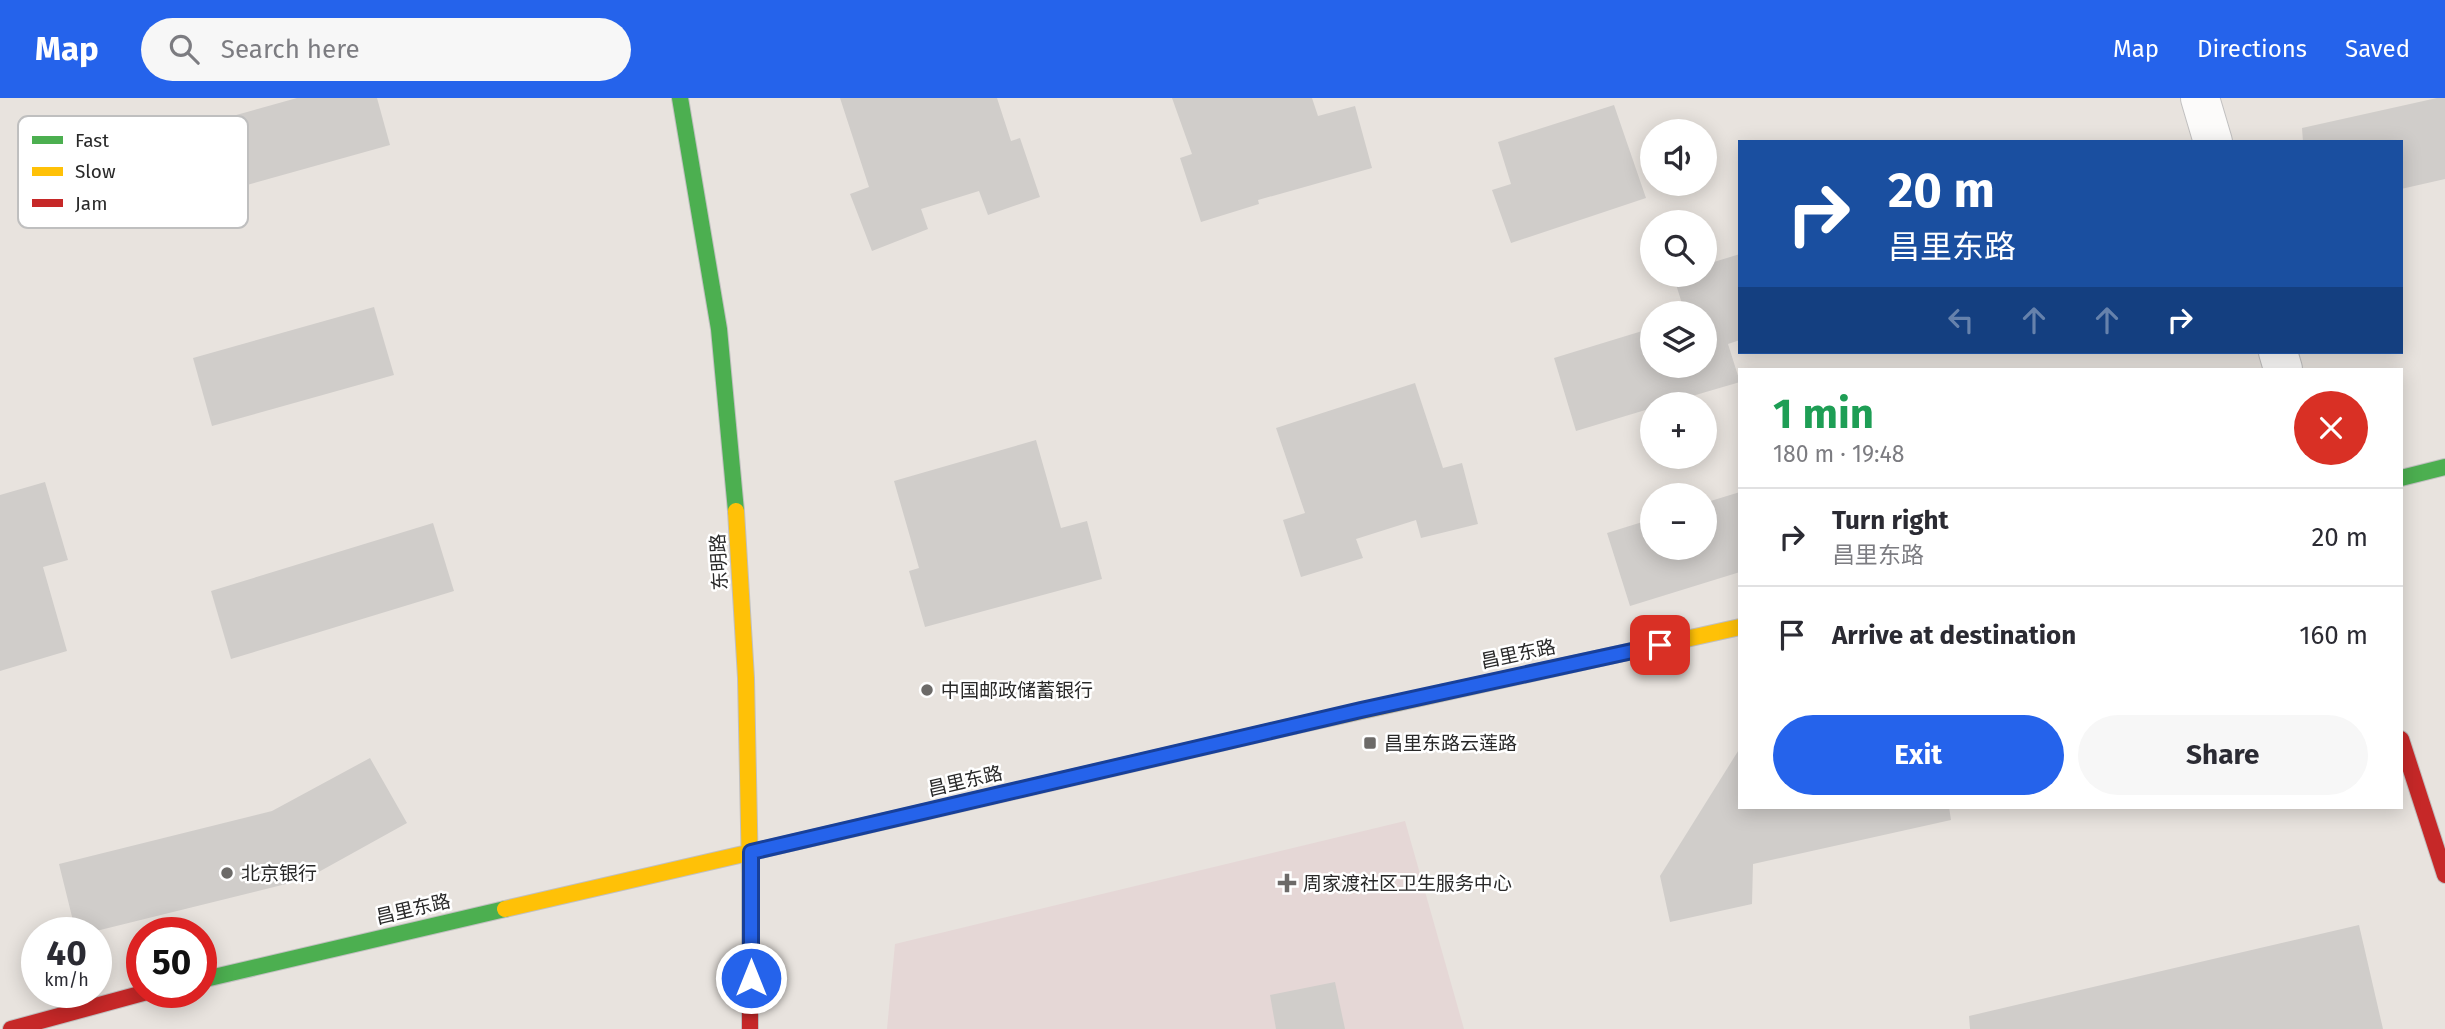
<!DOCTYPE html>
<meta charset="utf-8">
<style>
:root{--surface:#fff;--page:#f7f7f7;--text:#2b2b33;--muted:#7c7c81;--line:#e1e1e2;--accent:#2563eb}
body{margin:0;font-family:"Fira Sans","Noto Sans SC",sans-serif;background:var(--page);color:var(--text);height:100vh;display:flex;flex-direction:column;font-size:26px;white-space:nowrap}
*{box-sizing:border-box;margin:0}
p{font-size:23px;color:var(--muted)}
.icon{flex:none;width:38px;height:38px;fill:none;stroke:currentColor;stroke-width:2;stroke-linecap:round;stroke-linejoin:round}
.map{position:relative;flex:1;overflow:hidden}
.side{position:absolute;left:1738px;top:270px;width:665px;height:441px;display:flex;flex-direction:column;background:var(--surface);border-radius:0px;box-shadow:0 4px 18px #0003}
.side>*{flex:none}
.hud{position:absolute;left:1738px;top:42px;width:665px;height:214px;border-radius:0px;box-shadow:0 4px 18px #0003;background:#1a4fa0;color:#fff;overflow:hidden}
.buttons{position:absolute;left:1640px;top:21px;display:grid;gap:14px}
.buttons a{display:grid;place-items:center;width:77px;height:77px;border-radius:50%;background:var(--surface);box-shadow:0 4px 18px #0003;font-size:35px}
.speed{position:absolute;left:21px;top:819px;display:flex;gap:14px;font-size:35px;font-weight:700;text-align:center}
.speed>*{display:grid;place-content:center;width:91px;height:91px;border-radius:50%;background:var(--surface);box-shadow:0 4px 18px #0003;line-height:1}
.speed small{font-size:18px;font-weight:400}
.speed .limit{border:10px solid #d22;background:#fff;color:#111}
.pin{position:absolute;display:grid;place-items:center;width:60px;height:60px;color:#fff;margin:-30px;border-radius:14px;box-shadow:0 4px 10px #0006}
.me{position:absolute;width:77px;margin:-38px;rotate:0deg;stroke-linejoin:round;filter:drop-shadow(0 0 5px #0008)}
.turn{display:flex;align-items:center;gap:24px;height:147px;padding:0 35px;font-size:32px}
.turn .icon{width:91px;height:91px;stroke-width:2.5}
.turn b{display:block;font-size:49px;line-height:60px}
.lanes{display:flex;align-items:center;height:66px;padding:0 35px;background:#0003;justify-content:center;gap:35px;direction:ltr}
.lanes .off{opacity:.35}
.round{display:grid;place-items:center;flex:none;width:74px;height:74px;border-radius:37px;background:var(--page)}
.summary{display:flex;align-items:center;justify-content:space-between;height:119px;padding:0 35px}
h1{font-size:42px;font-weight:700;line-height:52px;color:#1e9e55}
.primary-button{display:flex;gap:14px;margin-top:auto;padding:14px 35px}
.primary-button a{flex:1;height:80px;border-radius:42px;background:var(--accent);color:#fff;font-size:28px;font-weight:700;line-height:80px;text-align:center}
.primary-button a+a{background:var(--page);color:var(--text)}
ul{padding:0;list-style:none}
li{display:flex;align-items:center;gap:21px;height:98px;padding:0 35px;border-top:2px solid var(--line)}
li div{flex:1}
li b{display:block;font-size:26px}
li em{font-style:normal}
header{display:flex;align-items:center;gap:42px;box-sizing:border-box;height:98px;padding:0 35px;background:var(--accent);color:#fff}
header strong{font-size:33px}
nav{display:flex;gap:38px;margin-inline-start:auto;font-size:24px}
.search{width:490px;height:63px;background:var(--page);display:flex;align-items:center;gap:18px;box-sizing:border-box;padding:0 24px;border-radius:38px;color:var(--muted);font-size:26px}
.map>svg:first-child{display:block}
.medical{fill:#e5d7d6}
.building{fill:#d0cdca}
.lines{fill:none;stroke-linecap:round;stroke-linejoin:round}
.street-casing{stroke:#c1c0c0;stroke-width:40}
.fast-casing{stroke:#c1c0c0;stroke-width:18}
.slow-casing{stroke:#c1c0c0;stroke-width:18}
.jam-casing{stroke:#c1c0c0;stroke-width:18}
.street{stroke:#fcfbfa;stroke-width:38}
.fast{stroke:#4caf50;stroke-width:16}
.slow{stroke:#ffc107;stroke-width:16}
.jam{stroke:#c62828;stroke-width:16}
.route-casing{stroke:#184099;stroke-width:18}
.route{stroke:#2563eb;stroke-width:12}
.poi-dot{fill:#6c6a68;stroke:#fff;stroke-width:2.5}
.labels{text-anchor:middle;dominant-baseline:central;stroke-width:5;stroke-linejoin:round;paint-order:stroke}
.street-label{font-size:19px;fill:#292929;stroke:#fff}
.poi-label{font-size:19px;fill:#292929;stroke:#fff;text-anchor:start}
.key{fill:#fff;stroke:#bfbfbf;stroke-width:2}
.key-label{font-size:19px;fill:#292929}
</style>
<header>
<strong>Map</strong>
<div class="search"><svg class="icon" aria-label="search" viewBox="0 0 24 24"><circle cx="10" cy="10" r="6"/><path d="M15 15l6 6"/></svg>Search here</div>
<nav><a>Map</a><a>Directions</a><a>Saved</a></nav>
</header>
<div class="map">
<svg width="2445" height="931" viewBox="0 0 2445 931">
<rect width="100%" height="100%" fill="#e8e3de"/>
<!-- medical -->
<path class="medical" d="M1405 723 1464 931H887L895 846Z"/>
<!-- building -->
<g class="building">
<path d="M297 0H377L390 47 161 111 143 43Z"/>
<path d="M840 0H997L1011 43 1020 40 1040 99 988 117 979 93 921 111 928 131 872 153 850 96 869 89Z"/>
<path d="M1172 0H1312L1318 18 1355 8 1372 70 1258 102 1259 106 1201 124 1180 60 1192 56Z"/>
<path d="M2437 0H2445V81L2401 91V44H2303L2302 30Z"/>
<path d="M1614 7 1646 100 1511 145 1492 92 1511 86 1498 44Z"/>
<path d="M1740 156V242L1728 246 1740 284 1665 306H1652V310L1576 333 1554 260 1652 230V268H1704V215H1685L1673 177H1704V167Z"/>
<path d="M374 209 394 277 212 328 193 260Z"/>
<path d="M1415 285 1443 370 1462 365 1478 426 1421 440 1416 422 1356 441 1363 460 1301 479 1283 422 1305 415 1276 330Z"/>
<path d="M1036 342 1061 430 1087 423 1102 481 925 529 909 473 919 470 894 383Z"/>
<path d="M45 384 68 462 43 469 67 553 0 573V397Z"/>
<path d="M1740 394V474L1630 508 1607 435 1652 421V450H1704V405Z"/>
<path d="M433 425 454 493 231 561 211 493Z"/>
<path d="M1740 650V709H1949L1951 722 1753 766 1752 806 1670 824 1660 778Z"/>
<path d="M370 660 407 725 306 781 88 835H76L59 766 272 713Z"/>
<path d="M2359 827 2383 931H1970L1969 918Z"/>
<path d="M1335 884 1345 931H1276L1270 897Z"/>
</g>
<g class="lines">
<!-- street casing -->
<g class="street-casing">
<g id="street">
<path d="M2200 0 2213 44"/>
<path d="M2278 254 2283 271"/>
</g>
</g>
<!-- fast casing -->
<g class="fast-casing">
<g id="fast">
<path d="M680 0 719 231 736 413"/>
<path d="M2401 380 2445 369"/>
<path d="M201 882 505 811"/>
</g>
</g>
<!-- slow casing -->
<g class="slow-casing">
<g id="slow">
<path d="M736 413 746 580 750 776"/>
<path d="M1294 628 1740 529"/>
<path d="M505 811 834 735"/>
</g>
</g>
<!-- jam casing -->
<g class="jam-casing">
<g id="jam">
<path d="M2401 641 2445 777"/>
<path d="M834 735 1294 628"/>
<path d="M750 776V931"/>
<path d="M11 931 147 894"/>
</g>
</g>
<!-- street -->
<use href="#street" class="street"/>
<!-- fast -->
<use href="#fast" class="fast"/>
<!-- slow -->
<use href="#slow" class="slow"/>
<!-- jam -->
<use href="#jam" class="jam"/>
</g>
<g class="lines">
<!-- route casing -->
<g class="route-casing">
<path id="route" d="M751 880V754L1361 612 1660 547"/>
</g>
<!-- route -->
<use href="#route" class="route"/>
</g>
<!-- markers -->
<g class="poi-dot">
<circle cx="927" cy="592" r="7"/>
<rect x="1363" y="638" width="14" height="14" rx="3.5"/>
<circle cx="227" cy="775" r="7"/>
<path d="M1283.5 774.5h7v7h7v7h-7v7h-7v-7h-7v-7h7z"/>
</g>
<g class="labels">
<!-- street labels -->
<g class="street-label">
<text transform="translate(719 464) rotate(-93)">东明路</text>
<text transform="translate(1518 556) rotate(-12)">昌里东路</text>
<text transform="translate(965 683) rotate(-13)">昌里东路</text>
<text transform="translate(413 811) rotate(-13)">昌里东路</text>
</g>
<!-- poi labels -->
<g class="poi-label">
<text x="941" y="592">中国邮政储蓄银行</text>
<text x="1384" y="645">昌里东路云莲路</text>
<text x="241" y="775">北京银行</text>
<text x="1303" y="785">周家渡社区卫生服务中心</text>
</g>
</g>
<!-- legend -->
<rect x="18" y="18" width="230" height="112" rx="10" class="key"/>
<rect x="32" y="38" width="31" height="8" fill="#4caf50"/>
<rect x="32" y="69" width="31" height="9" fill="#ffc107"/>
<rect x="32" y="101" width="31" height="8" fill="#c62828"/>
<g class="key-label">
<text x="75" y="49">Fast</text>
<text x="75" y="80">Slow</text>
<text x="75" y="112">Jam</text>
</g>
</svg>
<div class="buttons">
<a><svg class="icon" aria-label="sound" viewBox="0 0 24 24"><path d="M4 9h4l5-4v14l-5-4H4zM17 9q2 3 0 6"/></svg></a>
<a><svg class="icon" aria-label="search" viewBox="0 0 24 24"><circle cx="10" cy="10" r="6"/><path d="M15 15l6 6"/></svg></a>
<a><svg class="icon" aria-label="layers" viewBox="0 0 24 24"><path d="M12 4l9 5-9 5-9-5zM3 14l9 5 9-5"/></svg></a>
<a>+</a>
<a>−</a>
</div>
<div class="speed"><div>40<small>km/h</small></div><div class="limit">50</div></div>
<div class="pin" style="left:1660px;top:547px;background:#d93025"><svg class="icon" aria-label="arrive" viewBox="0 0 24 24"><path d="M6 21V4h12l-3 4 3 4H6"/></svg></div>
<svg class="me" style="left:751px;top:880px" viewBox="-20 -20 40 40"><circle r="17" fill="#2563eb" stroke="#fff" stroke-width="3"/><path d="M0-11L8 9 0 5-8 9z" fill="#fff"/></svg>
<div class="hud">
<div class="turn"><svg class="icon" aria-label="right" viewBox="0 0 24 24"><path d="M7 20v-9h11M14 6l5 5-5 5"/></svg><div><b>20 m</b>昌里东路</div></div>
<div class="lanes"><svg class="icon off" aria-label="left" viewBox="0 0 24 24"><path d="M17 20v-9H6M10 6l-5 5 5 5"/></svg><svg class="icon off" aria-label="ahead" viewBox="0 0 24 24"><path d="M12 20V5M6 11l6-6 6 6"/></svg><svg class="icon off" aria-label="ahead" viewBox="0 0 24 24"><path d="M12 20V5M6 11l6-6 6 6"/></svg><svg class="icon" aria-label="right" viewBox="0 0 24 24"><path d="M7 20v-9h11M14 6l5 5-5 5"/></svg></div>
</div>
<section class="side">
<div class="summary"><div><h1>1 min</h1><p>180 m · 19:48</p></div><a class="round" style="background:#d93025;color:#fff"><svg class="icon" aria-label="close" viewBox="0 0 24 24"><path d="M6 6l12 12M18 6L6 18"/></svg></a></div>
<ul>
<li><svg class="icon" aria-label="right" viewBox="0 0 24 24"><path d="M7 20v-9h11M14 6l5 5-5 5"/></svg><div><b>Turn right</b><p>昌里东路</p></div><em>20 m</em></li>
<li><svg class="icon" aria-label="arrive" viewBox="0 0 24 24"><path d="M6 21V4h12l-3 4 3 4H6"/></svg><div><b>Arrive at destination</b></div><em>160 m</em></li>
</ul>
<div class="primary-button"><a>Exit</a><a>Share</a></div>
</section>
</div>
